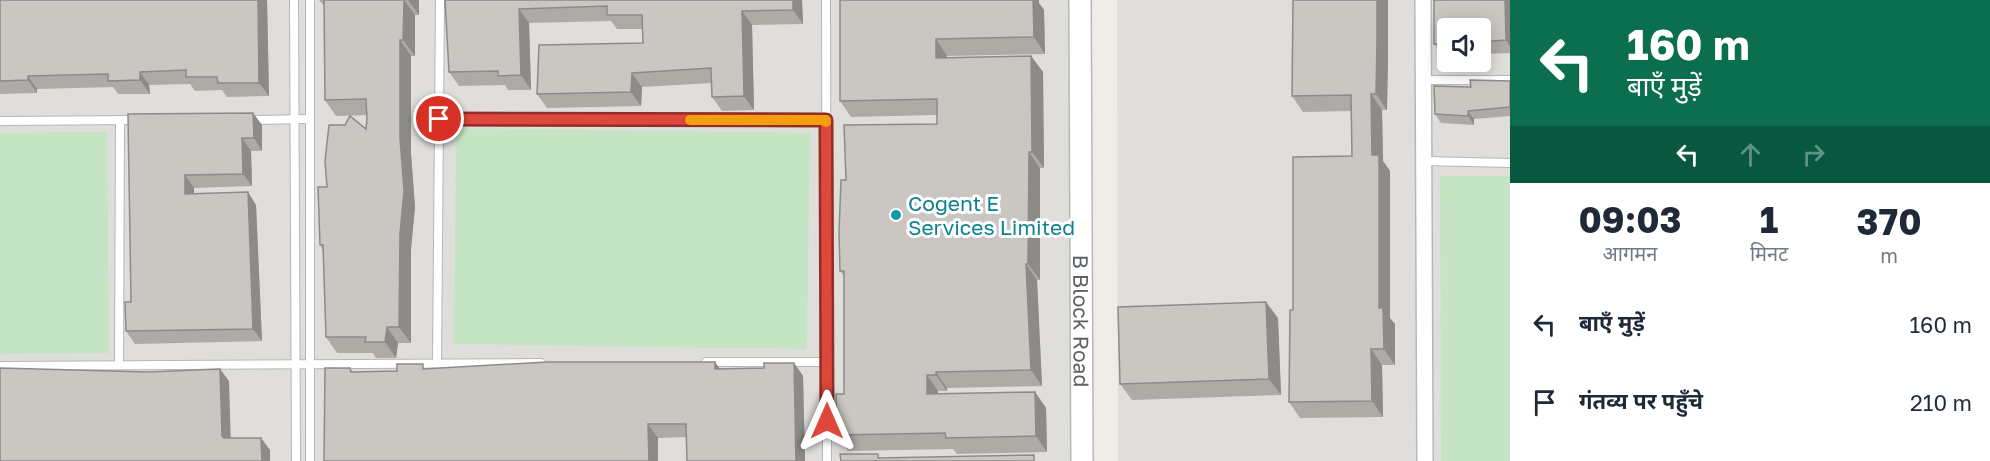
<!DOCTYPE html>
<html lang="hi">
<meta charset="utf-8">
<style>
:root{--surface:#fff;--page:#f2f2f3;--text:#1f2937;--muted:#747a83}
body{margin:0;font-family:"Golos Text","Noto Sans Devanagari",sans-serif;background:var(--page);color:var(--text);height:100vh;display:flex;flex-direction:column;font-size:22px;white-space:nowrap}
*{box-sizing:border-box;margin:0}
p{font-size:20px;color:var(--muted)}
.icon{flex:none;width:33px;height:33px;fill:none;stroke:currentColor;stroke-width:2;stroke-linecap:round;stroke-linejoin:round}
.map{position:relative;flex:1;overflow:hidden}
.side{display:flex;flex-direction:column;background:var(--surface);width:480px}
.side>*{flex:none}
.hud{background:#0b6e4f;color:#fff;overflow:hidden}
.fabs{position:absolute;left:1437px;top:18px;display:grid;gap:12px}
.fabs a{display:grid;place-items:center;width:54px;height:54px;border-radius:6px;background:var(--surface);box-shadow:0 3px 15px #0003;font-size:30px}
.pin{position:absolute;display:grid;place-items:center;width:51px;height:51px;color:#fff;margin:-26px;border:3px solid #fff;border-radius:50%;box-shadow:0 2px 6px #0007}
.me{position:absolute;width:66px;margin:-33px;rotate:0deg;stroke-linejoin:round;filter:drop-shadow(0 0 4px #0008)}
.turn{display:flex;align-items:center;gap:21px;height:126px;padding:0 18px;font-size:27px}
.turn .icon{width:78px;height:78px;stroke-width:2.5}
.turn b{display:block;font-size:42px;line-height:51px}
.lanes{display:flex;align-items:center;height:57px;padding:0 18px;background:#0003;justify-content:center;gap:30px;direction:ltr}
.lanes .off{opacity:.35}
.eta{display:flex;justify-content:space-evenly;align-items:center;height:102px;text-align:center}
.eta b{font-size:36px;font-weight:700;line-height:42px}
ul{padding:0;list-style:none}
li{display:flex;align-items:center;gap:18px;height:78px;padding:0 18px}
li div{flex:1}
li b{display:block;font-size:22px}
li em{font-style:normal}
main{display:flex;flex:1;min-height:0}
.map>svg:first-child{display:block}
.industrial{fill:#e0deda;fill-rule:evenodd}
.green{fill:#c4e4c4}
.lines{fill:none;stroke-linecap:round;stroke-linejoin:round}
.lane-casing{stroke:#b6b7bb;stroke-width:10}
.street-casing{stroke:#b6b7bb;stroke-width:18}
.secondary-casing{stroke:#b4b7bc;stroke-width:24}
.lane{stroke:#fff;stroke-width:8}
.street{stroke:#fff;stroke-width:15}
.secondary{stroke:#fff;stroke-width:21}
.wall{fill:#aeaba7}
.shaded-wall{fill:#8d8b88}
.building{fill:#cac7c2;stroke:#8d8b88;stroke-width:1.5}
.route-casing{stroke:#902e27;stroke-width:15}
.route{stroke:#de473c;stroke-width:10}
.slow{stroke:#f59e0b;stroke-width:10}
.culture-dot{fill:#0f9aa8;stroke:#fff;stroke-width:2}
.labels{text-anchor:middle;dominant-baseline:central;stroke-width:6;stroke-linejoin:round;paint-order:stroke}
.culture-label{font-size:21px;fill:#0d838f;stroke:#fff;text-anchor:start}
.street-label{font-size:21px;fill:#5d6165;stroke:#fff}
</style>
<main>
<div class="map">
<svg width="1510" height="461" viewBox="0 0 1510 461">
<rect width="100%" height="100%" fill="#eeece5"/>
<!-- industrial -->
<g class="industrial">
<path d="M0 0H1069L1071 461H0Z"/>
<path d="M1117 0H1510V461H1118ZM1448 28H1480V62H1448Z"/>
</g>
<!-- green -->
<g class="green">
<path d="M456 128 810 133 807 349 454 344Z"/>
<path d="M107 132 109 353 0 354V133Z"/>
<path d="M1440 176H1510V461H1441Z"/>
</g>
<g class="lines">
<!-- lane casing -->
<g class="lane-casing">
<g id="lane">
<path d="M294 0 296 461"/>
<path d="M826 0 827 461"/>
<path d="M1423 80H1510"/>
<path d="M439 119 826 120"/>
<path d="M247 120 310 119"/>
<path d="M0 121 136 120"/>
<path d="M1424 161 1510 163"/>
<path d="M706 362H826"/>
<path d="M437 364 440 0"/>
<path d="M119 365 120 121"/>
<path d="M0 366 541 363"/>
<path d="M310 461V0"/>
</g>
</g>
<!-- street casing -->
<g class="street-casing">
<path id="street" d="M1423 0 1425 461"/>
</g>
<!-- secondary casing -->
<g class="secondary-casing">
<g id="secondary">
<path id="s1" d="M1080 0 1082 461"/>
</g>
</g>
<!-- lane -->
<use href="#lane" class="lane"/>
<!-- street -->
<use href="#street" class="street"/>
<!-- secondary -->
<use href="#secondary" class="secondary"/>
</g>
<!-- wall -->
<g class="wall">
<path d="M0 0H267L269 96 227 97 222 90 195 91 190 84 149 85 150 94H118L113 87 37 89V93L0 94Z"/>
<path d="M319 0H419V15H415V56H411V154L415 207 411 249V343H398L396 358H376L373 353H337L326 337 323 250 320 245 327 187 366 129 367 115 336 116 325 100 324 6Z"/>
<path d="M445 0H802L803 24 752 25 754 110 722 111 712 97 711 83 642 87 641 106 547 108 537 94 643 43V29H617L611 21 529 23 531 90H508L505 85 459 86 449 72Z"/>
<path d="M840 0H1039V3L1044 10 1045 54 947 56V58L1031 56 1043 72 1044 168H1040V280H1037L1042 386 947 388V391H938V394L1035 392 1046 408 1047 452 957 454 953 449 848 451 837 435 844 394V276L840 271 846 180 937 124V115L851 117 840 101Z"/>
<path d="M1293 0H1388V56L1387 110H1382L1383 161 1390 171V318L1395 324V365H1382L1383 417 1300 418 1289 402 1293 310 1352 156 1351 111 1303 112 1292 96Z"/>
<path d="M1434 0H1510V53L1480 54V28H1448V56H1443L1434 44Z"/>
<path d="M1510 81V116L1474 119V125L1441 123 1435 114 1471 87Z"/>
<path d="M128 114 262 125V151H251L252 186 194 188V193L256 205 262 341 135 344 126 331 131 302Z"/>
<path d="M1278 318 1281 395 1132 400 1120 384Z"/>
<path d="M715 362 720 369 764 368 794 363 803 376 805 461H687V437L658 438V461H324L350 368 353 372 397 371 427 369Z"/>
</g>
<!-- shaded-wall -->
<g class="shaded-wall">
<path d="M258 0H267L269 96 259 83Z"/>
<path d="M404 0 415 15V56L403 40Z"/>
<path d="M408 0H419V15Z"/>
<path d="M793 0H802L803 24 793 10Z"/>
<path d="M1032 0H1039V3L1044 10 1045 54 1034 37Z"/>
<path d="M1377 0H1388V56L1387 110 1376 94Z"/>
<path d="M1505 0H1510V47L1506 40Z"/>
<path d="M519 9 529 23 531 90 521 75Z"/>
<path d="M742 11 752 25 754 110 744 96Z"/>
<path d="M936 39 947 56 948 74 936 58Z"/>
<path d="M400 40 411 56V154L415 207 411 249V343L399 327Z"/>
<path d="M1031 56 1043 72 1044 168 1032 152Z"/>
<path d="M140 72 149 85 150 94 140 80Z"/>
<path d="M632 73 642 87 641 106 631 92Z"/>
<path d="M28 76 37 89V93L28 80Z"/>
<path d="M1371 94 1382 110 1383 161 1390 171V318L1395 324V365L1384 349 1379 308 1372 155Z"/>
<path d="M1468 111 1474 119V125L1468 116Z"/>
<path d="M253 113 262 125V151L254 138Z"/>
<path d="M242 138 251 151 252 186 243 174Z"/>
<path d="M1029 152 1040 168V280L1028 264Z"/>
<path d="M185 175 194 188V206L185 194Z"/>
<path d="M248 192 256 205 262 341 253 329Z"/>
<path d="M1026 264 1037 280 1042 386 1031 370Z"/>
<path d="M1266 302 1278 318 1281 395 1269 379Z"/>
<path d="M387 327 398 343 396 358 385 342Z"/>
<path d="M1371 349 1382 365 1383 417 1372 401Z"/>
<path d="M715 362 724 375 715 369Z"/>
<path d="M794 363 803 376 805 461H796Z"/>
<path d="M220 369 229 381 231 448 222 436Z"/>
<path d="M936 372 947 388V391L936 375Z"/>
<path d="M927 375 938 391V410L927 394Z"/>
<path d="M1035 392 1046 408 1047 452 1036 436Z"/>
<path d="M648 424 658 438V461H649Z"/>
<path d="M261 438 270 450V461H262Z"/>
</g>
<!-- building -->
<g class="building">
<path d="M0 0H258L259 83H218L217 77H186V70L140 72V80L108 81V74L28 76V80L0 81Z"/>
<path d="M324 0H404L403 40H400V138L404 191 400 233 399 327H387L385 342H365L366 337H326L323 245H320L318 187H327L325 161 329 125H345L350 116 366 129 367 118 366 99 325 100Z"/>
<path d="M445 0H793V10L742 11 744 96 712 97 711 68 632 73 631 92 537 94 539 45 643 43 642 15H607V6L519 9 521 75 498 76V71L449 72Z"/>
<path d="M840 0H1033L1034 37 936 39V58L1031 56 1032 152H1029L1028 264H1026L1031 370 936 372V375H927V394L1035 392 1036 436 946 438 945 433 837 435 836 394H844V271H840L839 233 841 180H846L844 125 937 124V99L840 101Z"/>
<path d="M1293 0H1377V40L1376 94H1371L1372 155H1379V308H1383L1384 349H1371L1372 401 1289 402 1290 310H1293V157L1352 156 1351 95 1292 96Z"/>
<path d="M1434 0H1505L1506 40 1480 42V28H1448V43L1434 44Z"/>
<path d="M1470 80 1510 81V107L1468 111V116L1435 114 1434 86 1471 87Z"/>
<path d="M253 113 254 138H242L243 174 185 175V194L248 192 253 329 126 331 125 302H131L128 114Z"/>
<path d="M1266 302 1269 379 1120 384 1118 307Z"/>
<path d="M547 362H715V369L764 368V363H794L796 461H687L686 424H648L649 461H324L325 368H350L351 372 397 371V364H423V369Z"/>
<path d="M0 368 149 372 220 369 222 436 224 438H261L262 461H0Z"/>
<path d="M840 454H878V458L1034 455V461H841Z"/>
</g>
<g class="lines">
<!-- route casing -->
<g class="route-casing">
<path id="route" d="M439 119 826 120 827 421"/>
</g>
<!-- route -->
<use href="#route" class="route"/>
<!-- slow -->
<path class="slow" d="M690 120H826V122"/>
</g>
<!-- markers -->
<circle class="culture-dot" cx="896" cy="215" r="6"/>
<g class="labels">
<!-- culture labels -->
<g class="culture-label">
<text x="908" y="203">Cogent E<tspan x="908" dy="24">Services Limited</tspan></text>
</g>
<!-- street labels -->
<g class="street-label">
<text stroke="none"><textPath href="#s1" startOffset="321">B Block Road</textPath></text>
</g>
</g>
</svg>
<div class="fabs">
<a><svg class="icon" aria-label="sound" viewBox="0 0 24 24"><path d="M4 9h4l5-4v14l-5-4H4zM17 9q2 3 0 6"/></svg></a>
</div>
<div class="pin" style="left:439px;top:119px;background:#d93025"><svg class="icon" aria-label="arrive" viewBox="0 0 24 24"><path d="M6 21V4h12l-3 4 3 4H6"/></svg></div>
<svg class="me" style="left:827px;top:421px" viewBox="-20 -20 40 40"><path d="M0-17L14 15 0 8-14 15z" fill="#de473c" stroke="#fff" stroke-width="4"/></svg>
</div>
<section class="side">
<div class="hud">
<div class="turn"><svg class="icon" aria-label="left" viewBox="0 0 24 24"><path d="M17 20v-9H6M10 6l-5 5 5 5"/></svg><div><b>160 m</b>बाएँ मुड़ें</div></div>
<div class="lanes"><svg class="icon" aria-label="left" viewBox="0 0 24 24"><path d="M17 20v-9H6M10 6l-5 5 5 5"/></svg><svg class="icon off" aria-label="ahead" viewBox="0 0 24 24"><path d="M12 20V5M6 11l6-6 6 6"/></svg><svg class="icon off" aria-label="right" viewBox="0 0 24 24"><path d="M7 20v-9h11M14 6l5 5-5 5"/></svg></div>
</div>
<div class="eta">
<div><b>09:03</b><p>आगमन</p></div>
<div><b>1</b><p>मिनट</p></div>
<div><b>370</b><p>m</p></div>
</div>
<ul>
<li><svg class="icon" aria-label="left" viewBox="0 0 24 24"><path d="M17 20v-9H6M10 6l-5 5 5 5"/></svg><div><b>बाएँ मुड़ें</b></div><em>160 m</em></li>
<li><svg class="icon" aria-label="arrive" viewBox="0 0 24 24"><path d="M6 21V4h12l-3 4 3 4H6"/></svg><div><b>गंतव्य पर पहुँचे</b></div><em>210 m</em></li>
</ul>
</section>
</main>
